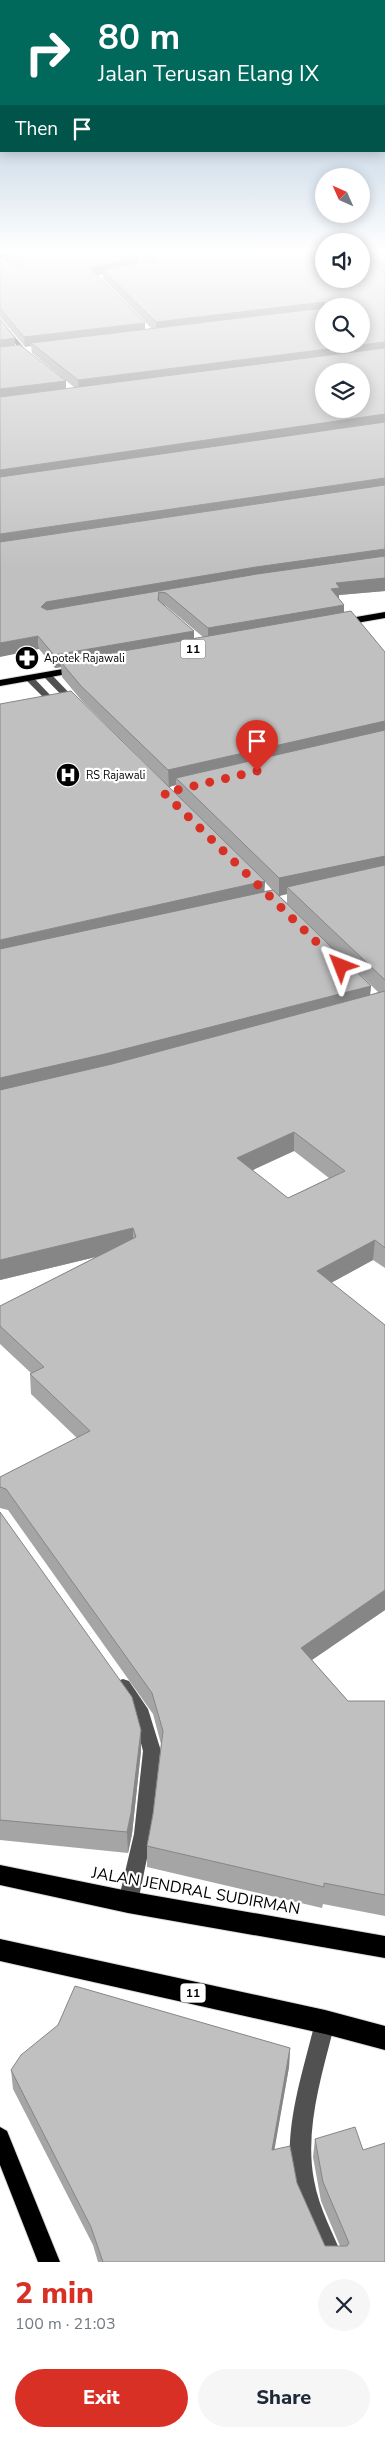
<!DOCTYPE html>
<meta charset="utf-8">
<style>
:root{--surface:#fff;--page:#f6f6f7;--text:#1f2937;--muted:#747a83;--accent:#d93025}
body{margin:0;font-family:"Nunito Sans",sans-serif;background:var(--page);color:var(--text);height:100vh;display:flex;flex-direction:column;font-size:19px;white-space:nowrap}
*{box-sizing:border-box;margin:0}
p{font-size:16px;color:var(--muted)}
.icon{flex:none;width:28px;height:28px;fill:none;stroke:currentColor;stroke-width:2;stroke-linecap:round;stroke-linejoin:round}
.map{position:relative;height:2262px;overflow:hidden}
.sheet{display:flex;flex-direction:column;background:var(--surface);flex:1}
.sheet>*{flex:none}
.guide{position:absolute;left:0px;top:0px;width:385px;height:152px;box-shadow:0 2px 12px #0003;background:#00695c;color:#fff;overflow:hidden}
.needle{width:32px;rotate:315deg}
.fabs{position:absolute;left:315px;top:168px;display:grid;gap:10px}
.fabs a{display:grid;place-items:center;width:55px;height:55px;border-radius:50%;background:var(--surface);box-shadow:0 2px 12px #0003;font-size:25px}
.pin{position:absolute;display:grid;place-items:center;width:42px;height:42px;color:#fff;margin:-51px -21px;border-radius:50% 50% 50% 0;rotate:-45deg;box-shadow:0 0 5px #0007}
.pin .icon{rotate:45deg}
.me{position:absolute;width:55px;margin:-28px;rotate:315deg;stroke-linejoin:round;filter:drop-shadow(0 0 4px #0008)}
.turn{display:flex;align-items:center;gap:18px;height:105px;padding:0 15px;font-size:22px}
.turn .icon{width:65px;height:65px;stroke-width:2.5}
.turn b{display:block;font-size:35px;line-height:42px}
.then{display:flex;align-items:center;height:48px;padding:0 15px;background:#0003;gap:10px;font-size:19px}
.round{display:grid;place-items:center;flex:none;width:52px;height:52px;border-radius:26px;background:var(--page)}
.headline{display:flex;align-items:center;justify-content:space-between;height:85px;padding:0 15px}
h1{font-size:30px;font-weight:800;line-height:38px;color:var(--accent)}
.action{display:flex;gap:10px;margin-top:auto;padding:10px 15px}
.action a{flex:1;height:58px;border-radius:30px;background:var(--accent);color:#fff;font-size:20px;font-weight:800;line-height:58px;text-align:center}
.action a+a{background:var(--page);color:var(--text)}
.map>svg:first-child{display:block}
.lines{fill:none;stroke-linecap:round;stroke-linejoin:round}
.major-casing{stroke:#dbdbdb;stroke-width:2}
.highway-casing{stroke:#dbdbdb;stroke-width:2}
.minor{fill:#515151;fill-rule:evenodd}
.major{fill:#000;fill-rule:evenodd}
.highway{fill:#000;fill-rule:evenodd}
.wall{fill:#a5a5a5;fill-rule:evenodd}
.shaded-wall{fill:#868686}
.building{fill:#c0c0c0;stroke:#868686;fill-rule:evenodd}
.route{stroke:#d93025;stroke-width:9;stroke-dasharray:0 16.2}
.labels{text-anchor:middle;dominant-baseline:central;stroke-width:4.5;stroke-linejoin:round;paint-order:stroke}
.far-poi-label{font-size:11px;fill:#000;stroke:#fff;text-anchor:start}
.shield{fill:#fff;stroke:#4c4c4c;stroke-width:1}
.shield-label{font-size:12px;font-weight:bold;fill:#000}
.near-street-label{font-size:16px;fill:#000;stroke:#fff}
</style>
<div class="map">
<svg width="385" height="2262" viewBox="0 0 385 2262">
<rect width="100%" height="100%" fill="#fff"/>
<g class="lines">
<!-- major casing -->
<g class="major-casing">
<path id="major" d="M0 2127 7 2131 60 2262H38L0 2165Z"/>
</g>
<!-- highway casing -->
<g class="highway-casing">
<g id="highway">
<path d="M385 612V618L339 626 334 623 339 620Z"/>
<path d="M80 666 84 667V671L0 686V680Z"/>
<path d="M0 1865 128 1891 385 1936V1958L128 1913 0 1885Z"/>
<path d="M0 1939 325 2010 385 2026V2050L325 2034 0 1961Z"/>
</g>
</g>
<!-- minor -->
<g class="minor">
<path d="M385 255V259L361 260V257Z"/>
<path d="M28 256 26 259 0 263V259Z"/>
<path d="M0 319 31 356V358H27L0 325Z"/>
<path d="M44 673H50L78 702V706H72L44 677Z"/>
<path d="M26 676H32L52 697V701L34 703V699L43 697 26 680Z"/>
<path d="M123 1679 129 1681 148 1709 161 1751 152 1834 138 1902 135 1908 128 1911 121 1908 118 1902 134 1834 143 1751 134 1716 114 1686 117 1681Z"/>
<path d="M325 2012 332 2015 335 2022C323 2072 304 2128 314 2180 319 2209 334 2235 345 2262H323C312 2235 297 2208 292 2180 283 2128 303 2072 315 2022L318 2015Z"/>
</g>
<!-- major -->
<use href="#major" class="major"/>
<!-- highway -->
<use href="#highway" class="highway"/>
</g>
<!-- wall -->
<g class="wall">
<path d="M0 253H302L310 261 314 263 304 253H324V279L365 261 366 256 361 253H385V591L339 595V599L344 605V612L385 652V1268L373 1260 331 1283 385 1325V1610L312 1660 348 1701H385V1916L323 1904 322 1908 147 1867V1846L153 1814 161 1744 153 1714 8 1510 0 1508V1477L77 1438 31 1394 30 1374 31 1373 0 1344V1306L96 1257 0 1280 176 794V785L169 787 82 701 62 677 61 667 55 668 39 649 15 345 66 381V389L75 388 32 353 31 346 25 347 0 317V318ZM9 257 10 263 0 258ZM138 259 145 262 138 263ZM103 274V279L152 329H145L97 275ZM324 306H361L324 344ZM164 605 166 606 203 637 194 638ZM265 882 272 890 264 891ZM287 894V903L279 896ZM345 960 378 992 370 995 371 986ZM294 1151 329 1178 288 1198 252 1170Z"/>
<path d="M0 1512 141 1751 132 1834 128 1853 0 1840Z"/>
<path d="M290 2048 289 2067 274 2150 297 2183 325 2246H340L321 2201 313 2157 315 2139 385 2262H98L93 2245 13 2089 11 2070Z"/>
</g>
<!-- shaded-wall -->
<g class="shaded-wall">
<path d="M0 253H34L9 254V257L0 258Z"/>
<path d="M361 253H366V256L361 257Z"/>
<path d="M138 257V266L103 270V274L90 277V268Z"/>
<path d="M324 302V311L156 332V322Z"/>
<path d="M145 323V333L31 343V346L25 347 24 337Z"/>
<path d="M15 338V348L0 351V340Z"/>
<path d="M385 342V352L79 390 78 380Z"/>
<path d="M66 381V392L0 400V389Z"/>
<path d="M385 414V425L0 481V470Z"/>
<path d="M385 478V489L0 546V534Z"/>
<path d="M385 549V561L166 593 159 592V605L47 615 41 607 46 602 256 567Z"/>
<path d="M385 578V591L339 595V601L331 589 336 583Z"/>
<path d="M344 605V617L208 641V628Z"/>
<path d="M194 631V644L61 662V667L55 668 54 655Z"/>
<path d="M38 636 39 649 0 657V643Z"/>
<path d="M385 721V737L176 778V785L169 787 168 770Z"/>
<path d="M385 856V873L287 887V894L279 896V878Z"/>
<path d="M265 881 264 899 0 958V940Z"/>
<path d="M371 986 369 1004 0 1097V1078Z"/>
<path d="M294 1132V1151L236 1178 237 1158Z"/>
<path d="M133 1228V1248L0 1280V1260Z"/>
<path d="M375 1240 373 1260 316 1291 317 1271Z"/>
<path d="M385 1590V1610L300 1668 301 1648Z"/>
<path d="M141 1730V1751L132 1834 128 1853 127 1832Z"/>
<path d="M290 2048 289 2067 271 2169 272 2150Z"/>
</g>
<!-- building -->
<g class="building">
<path d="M18 253H131L138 257 90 268 145 323 24 337 0 308V257L16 266H22V261L9 254Z"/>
<path d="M146 253H302L310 261 324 267V279H361V258L385 273V342L78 380 31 343 324 308V344H361V306H326L324 302 156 322 103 270 154 260V257Z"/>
<path d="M313 253H324V260L316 256Z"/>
<path d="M367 253H385V266Z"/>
<path d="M0 319 15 338 0 340Z"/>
<path d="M20 345 66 381 0 389V347Z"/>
<path d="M385 348V414L0 470V397ZM324 371H361V409H324Z"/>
<path d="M385 422V478L0 534V477Z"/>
<path d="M385 485V549L256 567 46 602 41 607 47 610 257 574 385 556V578L336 583 340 588 331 589 344 605 208 628 166 593 159 592 158 600 194 631 54 655 38 636 0 643V542Z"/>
<path d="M351 611 385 652V721L168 770 81 686 61 662Z"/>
<path d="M71 691 265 881 0 940V704Z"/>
<path d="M385 730V856L279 878 176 778Z"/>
<path d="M385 865V980L287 887Z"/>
<path d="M273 890 371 986 105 1054 0 1078V949Z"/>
<path d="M385 991V1248L375 1240 317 1271 385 1325V1590L301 1648 348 1701H385V1895L324 1883V1887L147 1846 153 1814 163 1731 152 1693 6 1489 0 1487V1477L90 1431 30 1374 44 1367 0 1326V1306L136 1237 133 1228 0 1260V1090L112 1064ZM294 1132 345 1171 288 1198 237 1158Z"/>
<path d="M0 1512 132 1697 141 1730 131 1813 127 1832 0 1820Z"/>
<path d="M75 1986 290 2048 272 2150 290 2146 297 2183 325 2246H347L349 2243 323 2182 315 2139 355 2127 363 2150 385 2143V2262H103L91 2227 11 2070 21 2055 58 2025Z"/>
</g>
<!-- sky -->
<linearGradient id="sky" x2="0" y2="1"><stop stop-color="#8baccb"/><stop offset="0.44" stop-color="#fff"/><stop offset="1" stop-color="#fff" stop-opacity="0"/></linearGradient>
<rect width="385" height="570" fill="url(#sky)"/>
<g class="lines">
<!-- route -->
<path class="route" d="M257 771 164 793 341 966"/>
</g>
<!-- icons -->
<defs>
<g id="pharmacy-disc" transform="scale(1.25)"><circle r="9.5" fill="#000" stroke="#fff"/><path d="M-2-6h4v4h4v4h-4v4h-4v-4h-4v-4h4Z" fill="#fff"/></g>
<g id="hospital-disc" transform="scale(1.25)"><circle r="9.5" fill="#000" stroke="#fff"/><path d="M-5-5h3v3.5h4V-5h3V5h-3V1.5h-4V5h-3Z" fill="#fff"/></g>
</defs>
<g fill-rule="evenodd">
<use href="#pharmacy-disc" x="27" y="658"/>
<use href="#hospital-disc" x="68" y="775"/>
</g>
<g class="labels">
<!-- far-poi labels -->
<g class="far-poi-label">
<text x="44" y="658">Apotek Rajawali</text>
<text x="86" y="775">RS Rajawali</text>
</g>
<!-- shield labels -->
<g class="shield">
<rect x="180.5" y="639.5" width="25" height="19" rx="4"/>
<rect x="180.5" y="1983.5" width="25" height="19" rx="4"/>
</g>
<g class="shield-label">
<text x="193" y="649">11</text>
<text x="193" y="1993">11</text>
</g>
<!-- near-street labels -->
<g class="near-street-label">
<text transform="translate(196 1891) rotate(10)">JALAN JENDRAL SUDIRMAN</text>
</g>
</g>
</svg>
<div class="fabs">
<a><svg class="needle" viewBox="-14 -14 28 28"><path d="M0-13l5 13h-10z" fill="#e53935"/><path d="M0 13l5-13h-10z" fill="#747a83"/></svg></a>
<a><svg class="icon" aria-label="sound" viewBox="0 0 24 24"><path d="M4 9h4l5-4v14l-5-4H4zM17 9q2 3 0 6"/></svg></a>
<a><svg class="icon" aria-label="search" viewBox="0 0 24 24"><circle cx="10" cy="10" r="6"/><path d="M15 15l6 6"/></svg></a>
<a><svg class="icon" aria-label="layers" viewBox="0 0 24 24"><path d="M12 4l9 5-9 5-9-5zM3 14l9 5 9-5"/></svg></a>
</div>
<div class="pin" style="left:257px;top:771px;background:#d93025"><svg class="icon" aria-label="arrive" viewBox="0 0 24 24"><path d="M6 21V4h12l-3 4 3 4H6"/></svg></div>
<svg class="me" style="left:341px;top:966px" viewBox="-20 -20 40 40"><path d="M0-17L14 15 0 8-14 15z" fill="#d93025" stroke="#fff" stroke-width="4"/></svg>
<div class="guide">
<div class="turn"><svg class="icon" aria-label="right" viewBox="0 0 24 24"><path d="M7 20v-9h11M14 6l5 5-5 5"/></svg><div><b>80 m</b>Jalan Terusan Elang IX</div></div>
<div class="then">Then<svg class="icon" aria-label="arrive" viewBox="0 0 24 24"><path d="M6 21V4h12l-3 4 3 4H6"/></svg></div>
</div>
</div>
<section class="sheet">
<div class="headline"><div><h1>2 min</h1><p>100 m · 21:03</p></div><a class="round"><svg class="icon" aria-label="close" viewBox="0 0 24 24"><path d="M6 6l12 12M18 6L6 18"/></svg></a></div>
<div class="action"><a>Exit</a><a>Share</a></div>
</section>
